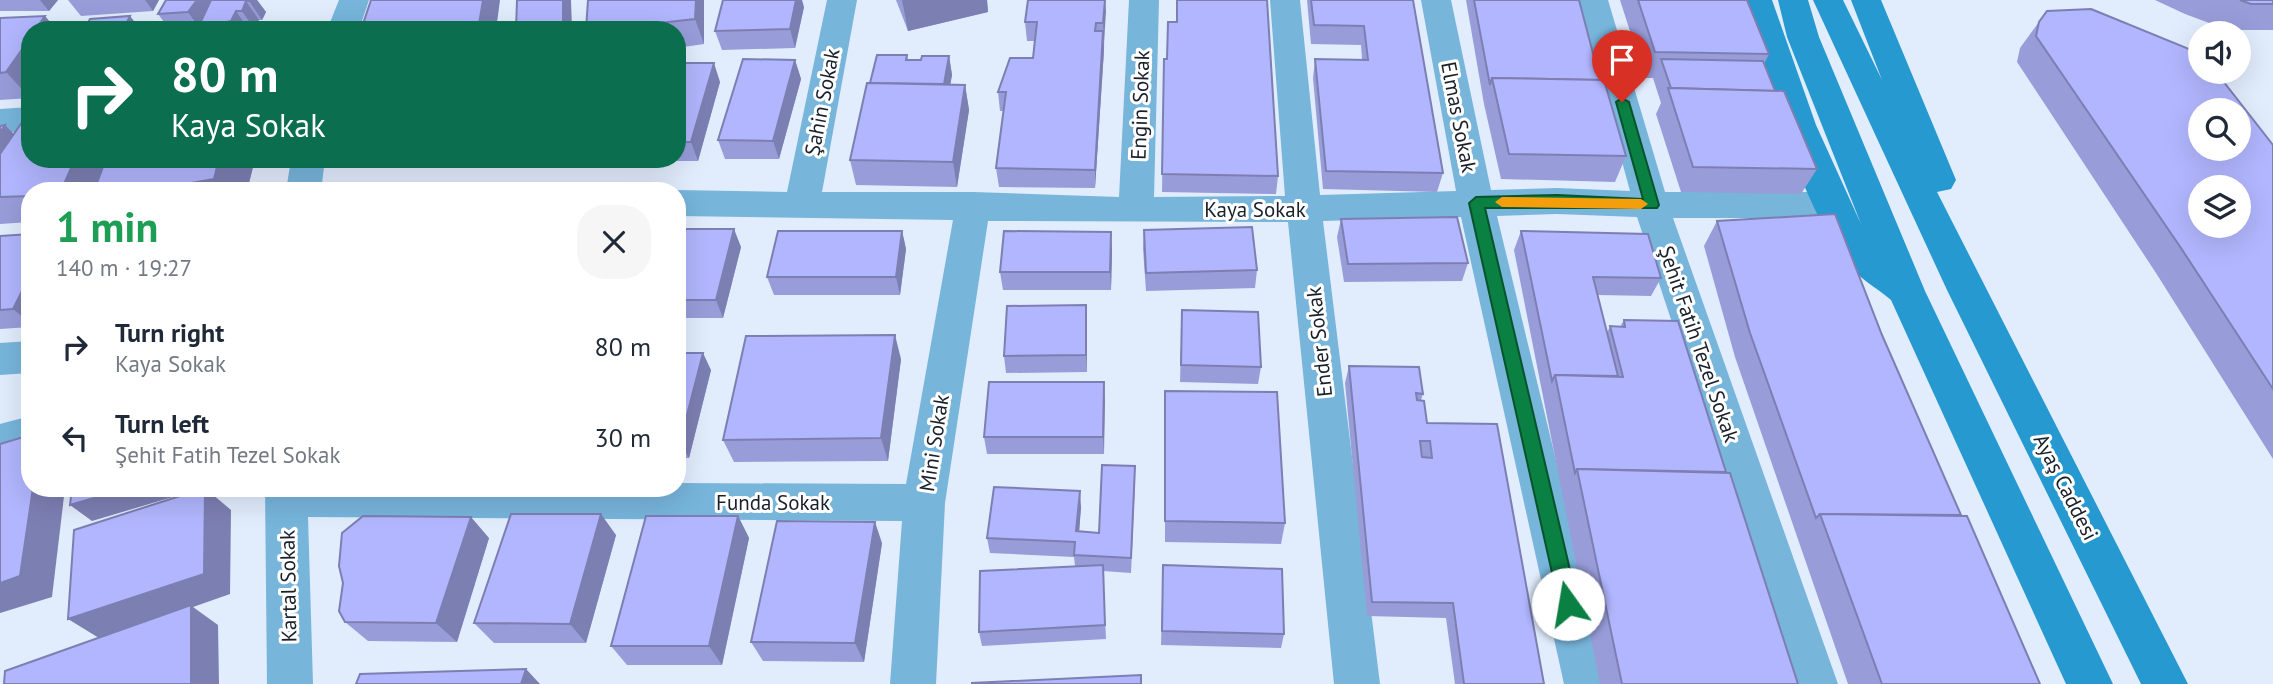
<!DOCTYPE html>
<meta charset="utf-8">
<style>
:root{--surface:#fff;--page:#f6f6f7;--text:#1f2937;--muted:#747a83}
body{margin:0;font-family:"PT Sans",sans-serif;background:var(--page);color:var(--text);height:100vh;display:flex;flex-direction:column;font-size:26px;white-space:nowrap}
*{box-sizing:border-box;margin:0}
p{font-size:23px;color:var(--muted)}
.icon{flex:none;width:38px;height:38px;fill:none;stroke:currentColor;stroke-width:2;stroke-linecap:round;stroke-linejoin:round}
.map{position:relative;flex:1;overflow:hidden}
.sheet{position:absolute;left:21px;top:182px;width:665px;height:315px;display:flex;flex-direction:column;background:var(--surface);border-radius:28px;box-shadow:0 7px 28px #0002}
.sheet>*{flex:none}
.top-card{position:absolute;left:21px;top:21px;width:665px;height:147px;border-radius:28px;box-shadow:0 7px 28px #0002;background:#0b6e4f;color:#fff;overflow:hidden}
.buttons{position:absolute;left:2188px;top:21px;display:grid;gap:14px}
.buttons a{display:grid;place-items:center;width:63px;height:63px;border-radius:50%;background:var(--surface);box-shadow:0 7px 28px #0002;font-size:35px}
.pin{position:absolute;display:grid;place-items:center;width:60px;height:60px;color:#fff;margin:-72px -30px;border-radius:50% 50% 50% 0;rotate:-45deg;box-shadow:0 0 7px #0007}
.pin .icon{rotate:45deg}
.me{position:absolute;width:77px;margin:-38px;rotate:347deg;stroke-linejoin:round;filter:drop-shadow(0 0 5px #0008)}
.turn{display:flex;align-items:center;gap:24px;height:147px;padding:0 35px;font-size:32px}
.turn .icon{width:91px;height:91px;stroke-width:2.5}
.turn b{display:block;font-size:49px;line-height:60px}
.round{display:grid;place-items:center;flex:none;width:74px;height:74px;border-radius:28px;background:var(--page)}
.summary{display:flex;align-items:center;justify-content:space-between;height:119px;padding:0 35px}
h1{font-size:42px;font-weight:800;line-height:52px;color:#1e9e55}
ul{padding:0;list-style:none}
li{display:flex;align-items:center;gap:21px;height:91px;padding:0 35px}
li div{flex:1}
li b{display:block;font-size:26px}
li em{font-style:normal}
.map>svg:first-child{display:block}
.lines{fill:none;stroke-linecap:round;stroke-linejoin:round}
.minor{fill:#77b5db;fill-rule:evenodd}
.secondary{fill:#2699d1;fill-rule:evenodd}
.wall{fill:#989dda}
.shaded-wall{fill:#7c7fb2}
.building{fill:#b1b6fe;stroke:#7c7fb2;stroke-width:2;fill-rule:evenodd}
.route{fill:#0b8043;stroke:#07532c;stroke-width:2}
.slow{fill:#f59e0b}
.labels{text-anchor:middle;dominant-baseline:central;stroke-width:6;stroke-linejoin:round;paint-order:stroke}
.street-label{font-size:21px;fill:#19202a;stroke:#fff}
</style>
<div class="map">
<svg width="2273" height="684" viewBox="0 0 2273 684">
<rect width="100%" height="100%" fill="#e1ecfd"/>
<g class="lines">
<!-- minor -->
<g class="minor">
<path d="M339 0H369L359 30H327Z"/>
<path d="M827 0H857L822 192H973L1119 197 1129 0H1159L1154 197 1285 196 1270 0H1300L1320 195 1456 191 1421 0H1451L1491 190 1557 188 1630 191 1578 0H1608L1665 192H1832L1844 196 1850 205 1844 214 1832 218H1673L1838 684H1792L1637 217 1557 214 1497 216 1610 684H1564L1461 217 1323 221 1380 684H1334L1288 222 988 221 945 503 936 684H890L902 521 308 517 313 684H267L265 488H677V483L906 484 953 220 677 216V190L787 192Z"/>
<path d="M30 107V131L0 133V109Z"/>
<path d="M291 159H325L321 191H286Z"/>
<path d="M30 341V373L0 375V343Z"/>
<path d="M30 416V450L0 458V424Z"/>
</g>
<!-- secondary -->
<g class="secondary">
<path d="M1742 0H1772L1816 125 1861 224 1787 37 1778 0H1808L1819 37 1925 291 2113 684H2066L1891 300C1877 288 1857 277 1846 262 1797 196 1767 79 1742 0Z"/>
<path d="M1813 0H1843L1882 80 1851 0H1881L1956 180 1951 189 1937 192 2188 684H2141L1947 290Z"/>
</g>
</g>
<!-- wall -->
<g class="wall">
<path d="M0 0H58L49 11H0Z"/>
<path d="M68 0H159L153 11 81 16Z"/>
<path d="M166 0H257L266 12 262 20H259L255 30H170L158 14Z"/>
<path d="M588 0H704V44L677 48V30H586Z"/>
<path d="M896 0H987L988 12 908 31Z"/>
<path d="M1028 0H1105L1104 50 1095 188 999 187 996 168 1004 111H1000L998 92 1033 58 1034 41H1027L1025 22Z"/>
<path d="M1176 0H1267L1278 176 1276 194 1162 192 1164 59H1167L1176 22Z"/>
<path d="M1307 0H1413L1443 173 1437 192 1323 189 1313 78 1315 59H1362L1361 45 1311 44Z"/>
<path d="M1466 0H1579L1600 80 1626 156 1615 182 1501 179 1484 104Z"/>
<path d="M1620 0H1747L1769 54 1764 64 1775 91 1817 169 1801 194 1681 192 1656 114 1661 103 1653 78H1645Z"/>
<path d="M2155 0H2273V30H2228L2185 14Z"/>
<path d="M804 7 795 48 722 50 715 31Z"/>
<path d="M2047 11 2273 145V459L2156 273 2017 62 2020 48Z"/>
<path d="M0 18 30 30V98L0 100Z"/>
<path d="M907 55 908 60H921L949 56 952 75 950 84 965 85 969 110 957 187 856 185 850 160 870 83Z"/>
<path d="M795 60 801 79 779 159H725L718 140Z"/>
<path d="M677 63 720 82 698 161H640L639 159H677Z"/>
<path d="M5 125 14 134 30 159H255L247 191H30V222L0 224V197Z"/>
<path d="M1341 219 1468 263 1462 281 1344 282 1337 237Z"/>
<path d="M1717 221 1882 335 1961 515 2040 684H1848L1735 357 1704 246Z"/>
<path d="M1144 230 1257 270 1255 288 1146 291 1143 248Z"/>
<path d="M902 231 906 249 900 295H774L767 277Z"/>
<path d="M1521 231 1661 278 1651 296 1598 295 1607 333 1610 326 1620 327 1624 320 1726 472 1798 684H1600L1514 250Z"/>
<path d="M677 233 741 247 723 318H677Z"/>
<path d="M30 234V327L0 329V236Z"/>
<path d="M1112 250 1111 290H1003L1000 272Z"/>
<path d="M1086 305 1087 372 1006 373 1004 356Z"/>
<path d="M1182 310 1261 367 1258 384 1180 382Z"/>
<path d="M677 353 711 370 689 458H677Z"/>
<path d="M901 359 888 461 734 462 723 440Z"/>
<path d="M1349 366 1423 394 1421 400 1427 423 1544 684H1455L1446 618 1367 616 1345 383Z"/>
<path d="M1104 382V454H987L984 437Z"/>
<path d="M1165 391 1285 523 1281 544 1165 542Z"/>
<path d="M1135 483 1131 573 1103 571 1106 639 982 646 979 632 1075 566 1074 557 990 553 987 538 1081 507 1079 531 1099 533Z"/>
<path d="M738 516 749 538 722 665H627L611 646Z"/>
<path d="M616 535 586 643H494L474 623Z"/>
<path d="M489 538 457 642 368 641 345 622 343 583Z"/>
<path d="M882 543 864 662 763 661 751 642Z"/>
<path d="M1163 565 1284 634 1281 648 1161 645Z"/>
</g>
<!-- shaded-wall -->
<g class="shaded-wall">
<path d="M40 0H58L49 11Z"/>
<path d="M145 0H159L153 11Z"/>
<path d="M197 0H224L201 30 188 12Z"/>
<path d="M250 0H257L266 12 262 20 249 1Z"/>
<path d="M483 0H500L496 30H478Z"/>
<path d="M563 0H571L572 30H546Z"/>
<path d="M696 0H704V44L695 19Z"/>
<path d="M796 0H802L804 7 795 48 790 29Z"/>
<path d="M902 0H987L988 12 908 31Z"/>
<path d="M1105 0 1106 11 1104 42 1103 23Z"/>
<path d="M246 1 259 20 255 30 242 11Z"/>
<path d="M236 11 249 30H238L231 21Z"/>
<path d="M45 16 57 30H35Z"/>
<path d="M130 16 141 30H123Z"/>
<path d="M226 22 232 30H223Z"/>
<path d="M1103 31 1104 50 1095 188V170Z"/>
<path d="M30 38V98L6 72Z"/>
<path d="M949 56 952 75 946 110 943 91Z"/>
<path d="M795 60 801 79 779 159 773 141Z"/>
<path d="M714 63 720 82 698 161 691 142Z"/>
<path d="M965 85 969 110 957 187 953 162Z"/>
<path d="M5 125 23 144 0 185V133Z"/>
<path d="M75 159H110L96 191H61Z"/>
<path d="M219 159H255L247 191H145Z"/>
<path d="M734 229 741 247 723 318 716 300Z"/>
<path d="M902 231 906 249 900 295 896 277Z"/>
<path d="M1111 232 1112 250 1111 290 1110 272Z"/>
<path d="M30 275V323L13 309Z"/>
<path d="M1086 305 1087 323V372L1086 355Z"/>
<path d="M895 335 901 359 888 461 881 438Z"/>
<path d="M703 353 711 370 689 458 680 442Z"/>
<path d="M1104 382 1105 400 1104 454 1103 437Z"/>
<path d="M33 488H65L52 597 0 613V583Z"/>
<path d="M128 488H203L92 521 70 505Z"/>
<path d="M205 488 231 510 230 594 193 607 218 625 219 684H191L99 638 68 619Z"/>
<path d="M1080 491 1081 507 1078 547 1076 531Z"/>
<path d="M601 514 616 535 586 643 570 624Z"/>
<path d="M738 516 749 538 722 665 709 646Z"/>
<path d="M471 517 489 538 457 642 436 623Z"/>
<path d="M875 522 882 543 864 662 855 643Z"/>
<path d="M526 669 540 684H521Z"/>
</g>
<!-- building -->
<g class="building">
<path d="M166 0H197L188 12 158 14Z"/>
<path d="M211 0H250L249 1H246L242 11H236L231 21 226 22 223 30H197Z"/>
<path d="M371 0H483L478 30H361Z"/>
<path d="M517 0H563V27L546 30H516Z"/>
<path d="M588 0H696L695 19 597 30H586Z"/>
<path d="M723 0H796L790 29 715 31Z"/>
<path d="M1028 0H1105L1103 23H1096L1095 31H1103L1095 170 996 168 1006 92H998L1010 58H1033L1037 22H1025Z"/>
<path d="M1177 0H1267L1278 176 1162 174 1164 59H1167L1168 22H1177Z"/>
<path d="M1311 0H1413L1443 173 1326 171 1315 59 1368 60 1364 26 1314 25Z"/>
<path d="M1474 0H1579L1600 80 1492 78 1490 85Z"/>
<path d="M1638 0H1747L1769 54 1655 52Z"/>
<path d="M2240 0H2273V4H2251Z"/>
<path d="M2091 9 2194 51 2200 56V72H2216L2273 145V389L2181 248 2036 36 2039 22 2047 11ZM2200 110H2238V149H2200ZM2200 187H2238V226H2200Z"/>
<path d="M45 16 35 30H30V38L6 72 0 73V18Z"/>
<path d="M130 16 123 30H84L90 19Z"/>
<path d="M877 55H907L906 60H921L922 56H949L944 84 870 83Z"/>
<path d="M743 59 795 60 773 141 718 140Z"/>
<path d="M1661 59 1763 61 1775 91 1671 88Z"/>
<path d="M677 63H714L691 142H677Z"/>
<path d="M1492 78 1604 80 1626 156 1509 154Z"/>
<path d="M867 83 965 85 953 162 850 160Z"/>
<path d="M1668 88 1784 91 1817 169 1693 167Z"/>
<path d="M25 118H30V159H75L61 191H30V196L0 197V154Z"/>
<path d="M5 125 0 133V126Z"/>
<path d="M106 159H219L214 179 145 191H94Z"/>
<path d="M1835 214 1882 335 1961 515 1820 514 1816 518 1750 333 1717 221Z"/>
<path d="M1457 217 1468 263 1348 264 1341 219Z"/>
<path d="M1252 227 1257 270 1146 273 1144 230Z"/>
<path d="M678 229H734L716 300H677V233Z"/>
<path d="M778 231H902L896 277H767Z"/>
<path d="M1004 231 1111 232 1110 272H1000Z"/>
<path d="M1521 231 1648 234 1661 278 1593 277 1618 376 1555 375 1552 381Z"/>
<path d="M30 234V275L13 309 0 310V236Z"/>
<path d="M1086 305V355L1004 356 1007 306Z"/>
<path d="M1182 310 1258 312 1261 367 1181 365Z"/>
<path d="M1624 320 1678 321 1726 472 1577 469 1575 473 1555 375 1623 377 1610 326 1625 327Z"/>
<path d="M895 335 881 438 723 440 746 336Z"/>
<path d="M677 353H703L680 442H677Z"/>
<path d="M1349 366 1419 367 1423 394 1416 393 1417 400 1424 401 1427 423 1497 424 1544 684H1464L1453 603 1372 602ZM1420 441H1430L1432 458 1422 457Z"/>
<path d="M989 382H1104L1103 437H984Z"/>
<path d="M1165 391 1277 392 1285 523 1165 521Z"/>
<path d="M30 435V488H33L20 576 0 583V444Z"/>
<path d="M1102 465 1135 466 1131 558 1074 555 1075 542 987 538 994 487 1080 491 1076 531 1099 533Z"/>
<path d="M1577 469 1730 473 1798 684H1622Z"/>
<path d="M72 488H128L70 505Z"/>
<path d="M205 488 204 574 68 619 74 530Z"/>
<path d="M511 514H601L570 624 474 623Z"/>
<path d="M1820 514 1967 516 2040 684H1882Z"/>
<path d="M363 516 471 517 436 623 345 622 339 611 343 583 339 566 342 533Z"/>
<path d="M646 516H738L709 646H611Z"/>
<path d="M777 521 875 522 855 643 751 642Z"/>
<path d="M1103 565 1105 625 979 632 980 571Z"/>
<path d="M1163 565 1282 569 1284 634 1162 631Z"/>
<path d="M191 605V684H4L5 671Z"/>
<path d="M526 669 521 684H356L360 674Z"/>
<path d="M1141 675V684H972V683Z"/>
</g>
<!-- route -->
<path class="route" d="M1622 98 1629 102 1659 205 1657 208H1485L1578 604 1575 610 1568 612 1562 610 1559 604 1469 203 1476 197 1557 195 1643 199 1616 102Z"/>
<!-- slow -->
<path class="slow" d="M1502 197 1641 199 1648 204 1641 209 1502 207 1495 202Z"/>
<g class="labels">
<!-- street labels -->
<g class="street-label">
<text transform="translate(822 102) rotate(-79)">Şahin Sokak</text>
<text transform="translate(1140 105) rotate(-88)">Engin Sokak</text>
<text transform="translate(1459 117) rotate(79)">Elmas Sokak</text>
<text x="1255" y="209">Kaya Sokak</text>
<text transform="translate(1319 342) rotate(-96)">Ender Sokak</text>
<text transform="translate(1699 344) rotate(71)">Şehit Fatih Tezel Sokak</text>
<text transform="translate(934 443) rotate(-81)">Mini Sokak</text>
<text transform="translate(2066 487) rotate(63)">Ayaş Caddesi</text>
<text x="773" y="502">Funda Sokak</text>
<text transform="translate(288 586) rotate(-91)">Kartal Sokak</text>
</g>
</g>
</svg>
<div class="buttons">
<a><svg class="icon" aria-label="sound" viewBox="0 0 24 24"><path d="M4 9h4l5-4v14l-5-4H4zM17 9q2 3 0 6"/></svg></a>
<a><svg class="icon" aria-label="search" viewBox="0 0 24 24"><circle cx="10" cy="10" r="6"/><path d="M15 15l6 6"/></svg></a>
<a><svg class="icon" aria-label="layers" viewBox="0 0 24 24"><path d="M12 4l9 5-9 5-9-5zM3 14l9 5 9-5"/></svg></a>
</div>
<div class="pin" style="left:1622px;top:102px;background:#d93025"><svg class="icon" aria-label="arrive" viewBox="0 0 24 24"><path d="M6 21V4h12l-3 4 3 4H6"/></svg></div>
<svg class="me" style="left:1568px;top:604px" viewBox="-20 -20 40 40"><circle r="19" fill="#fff"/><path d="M0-13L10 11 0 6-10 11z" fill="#0b8043"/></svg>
<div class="top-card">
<div class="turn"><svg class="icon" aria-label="right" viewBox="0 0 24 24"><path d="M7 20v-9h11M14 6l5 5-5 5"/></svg><div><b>80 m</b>Kaya Sokak</div></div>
</div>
<section class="sheet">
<div class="summary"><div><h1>1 min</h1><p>140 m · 19:27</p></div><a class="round"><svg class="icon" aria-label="close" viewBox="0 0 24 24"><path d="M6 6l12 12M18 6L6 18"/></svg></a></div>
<ul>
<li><svg class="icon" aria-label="right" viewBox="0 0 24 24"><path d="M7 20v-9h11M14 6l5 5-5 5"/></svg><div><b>Turn right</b><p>Kaya Sokak</p></div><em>80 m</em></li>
<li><svg class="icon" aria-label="left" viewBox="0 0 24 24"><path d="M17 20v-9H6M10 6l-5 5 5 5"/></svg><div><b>Turn left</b><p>Şehit Fatih Tezel Sokak</p></div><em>30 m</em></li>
</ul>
</section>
</div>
